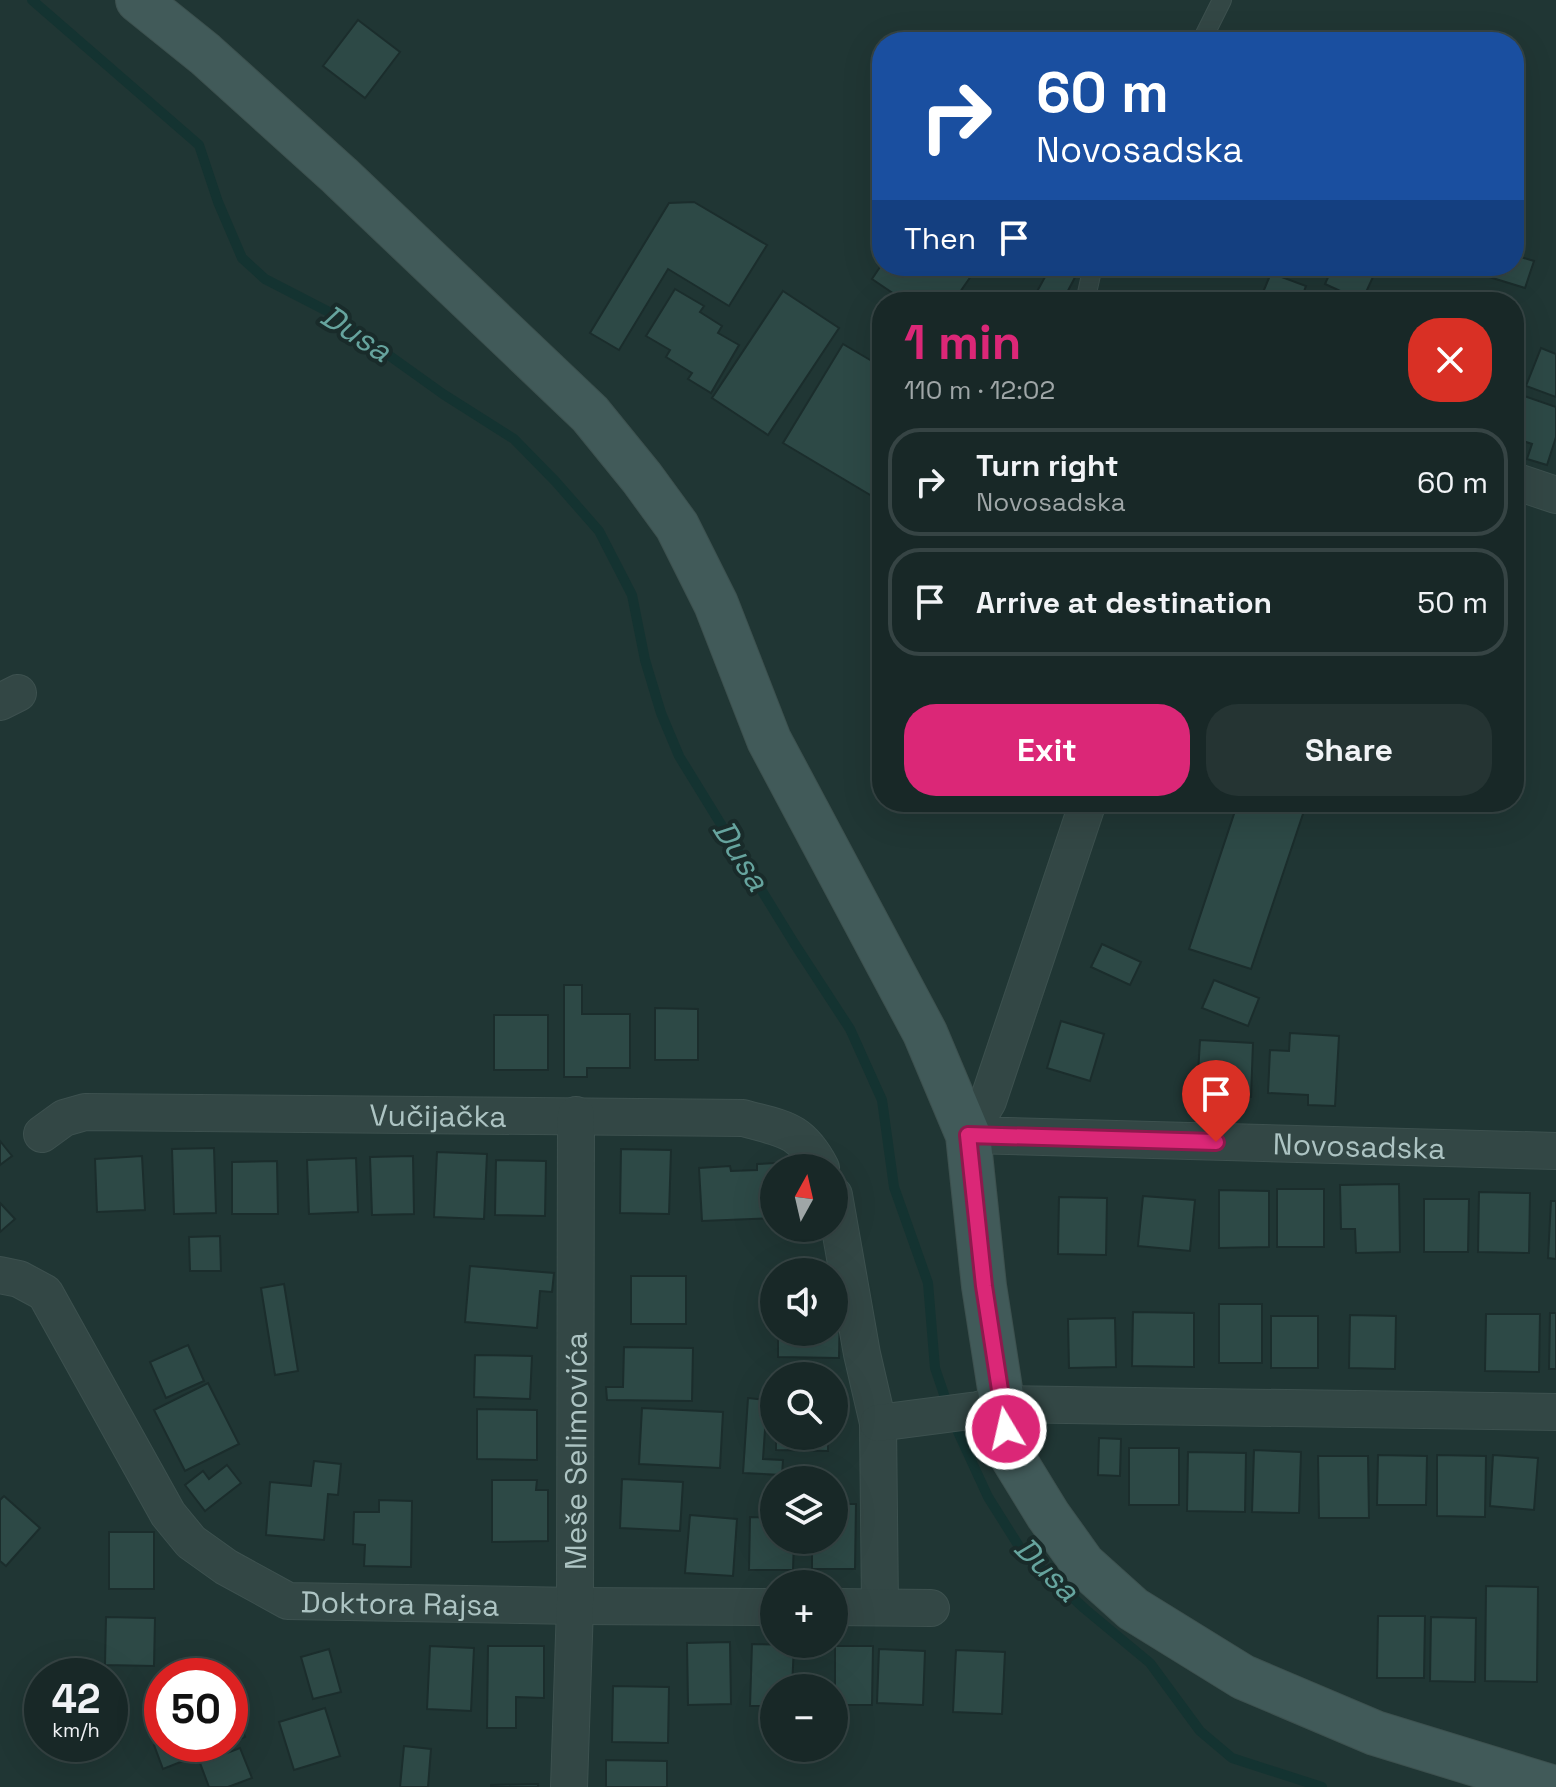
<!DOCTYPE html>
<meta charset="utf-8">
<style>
:root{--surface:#182827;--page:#253433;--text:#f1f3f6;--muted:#9fa6a7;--line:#364444;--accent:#db2777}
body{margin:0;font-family:"Space Grotesk",sans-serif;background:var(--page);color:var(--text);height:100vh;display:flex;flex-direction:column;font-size:30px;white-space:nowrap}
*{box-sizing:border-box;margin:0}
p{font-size:26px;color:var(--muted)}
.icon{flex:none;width:44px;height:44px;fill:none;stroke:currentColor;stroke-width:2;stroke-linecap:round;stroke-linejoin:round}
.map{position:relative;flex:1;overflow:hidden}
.drawer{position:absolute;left:872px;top:292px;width:652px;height:520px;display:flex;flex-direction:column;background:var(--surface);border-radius:32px;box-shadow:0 8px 32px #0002,0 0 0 2px var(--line)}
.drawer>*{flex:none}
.hud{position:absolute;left:872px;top:32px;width:652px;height:244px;border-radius:32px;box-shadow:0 8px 32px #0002,0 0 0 2px var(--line);background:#1a4fa0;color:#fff;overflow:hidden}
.needle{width:52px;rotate:8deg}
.controls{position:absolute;left:760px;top:1154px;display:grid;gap:16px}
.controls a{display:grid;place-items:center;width:88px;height:88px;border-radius:50%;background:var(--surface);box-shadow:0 8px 32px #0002,0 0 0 2px var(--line);font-size:40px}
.speed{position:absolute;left:24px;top:1658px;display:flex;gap:16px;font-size:40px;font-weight:700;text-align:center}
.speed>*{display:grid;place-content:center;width:104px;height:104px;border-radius:50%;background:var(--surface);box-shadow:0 8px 32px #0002,0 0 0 2px var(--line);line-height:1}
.speed small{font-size:20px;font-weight:400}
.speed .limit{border:12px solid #d22;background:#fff;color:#111}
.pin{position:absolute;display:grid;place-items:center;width:68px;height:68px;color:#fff;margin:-82px -34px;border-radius:50% 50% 50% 0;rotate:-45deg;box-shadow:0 0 8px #0007}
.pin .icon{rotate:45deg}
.me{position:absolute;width:88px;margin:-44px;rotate:351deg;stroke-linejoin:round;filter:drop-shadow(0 0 6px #0008)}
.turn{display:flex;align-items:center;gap:28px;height:168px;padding:0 32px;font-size:36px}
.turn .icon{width:104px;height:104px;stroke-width:2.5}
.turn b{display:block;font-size:56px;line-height:68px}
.then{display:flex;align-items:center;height:76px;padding:0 32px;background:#0003;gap:16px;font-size:30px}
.round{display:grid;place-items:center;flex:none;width:84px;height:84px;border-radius:32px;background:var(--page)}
.headline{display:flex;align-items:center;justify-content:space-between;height:136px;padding:0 32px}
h1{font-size:48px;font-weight:700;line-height:60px;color:var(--accent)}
.primary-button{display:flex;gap:16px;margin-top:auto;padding:16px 32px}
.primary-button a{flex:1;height:92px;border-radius:32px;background:var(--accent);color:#fff;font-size:32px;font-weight:700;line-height:92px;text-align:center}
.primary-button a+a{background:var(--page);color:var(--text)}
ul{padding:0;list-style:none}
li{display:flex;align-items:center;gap:24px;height:108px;margin:0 16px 12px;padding:0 16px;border:4px solid var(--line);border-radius:32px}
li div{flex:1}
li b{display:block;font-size:30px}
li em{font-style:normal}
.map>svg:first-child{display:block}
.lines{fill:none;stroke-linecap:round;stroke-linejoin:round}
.stream{stroke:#143331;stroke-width:10}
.building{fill:#2d4946;stroke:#1b2d2c;stroke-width:2}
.service-casing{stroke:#3d514f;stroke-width:20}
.minor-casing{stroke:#3d514f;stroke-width:38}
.secondary-casing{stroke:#3d514f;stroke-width:46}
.service{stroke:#334745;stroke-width:18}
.minor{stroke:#334745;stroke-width:36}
.secondary{stroke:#415a59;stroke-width:44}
.route-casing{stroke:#8e194d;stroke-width:20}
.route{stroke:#db2777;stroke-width:14}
.labels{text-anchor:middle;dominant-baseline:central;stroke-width:8;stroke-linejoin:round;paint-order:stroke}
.street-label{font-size:30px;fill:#adc4c3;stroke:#192b2a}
.water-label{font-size:32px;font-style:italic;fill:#66a49e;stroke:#192b2a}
</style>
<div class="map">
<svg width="1556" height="1787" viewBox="0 0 1556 1787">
<rect width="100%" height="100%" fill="#203634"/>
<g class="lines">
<!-- stream -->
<g class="stream">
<path d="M32 0 199 145 218 202 242 258 265 279 327 311 443 394 514 439 556 482 599 531 632 595 645 660 661 713 679 756 794 943 850 1029 882 1100 894 1187 928 1283 935 1368 948 1406"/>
<path d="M953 1421 988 1497 1022 1551 1085 1609 1150 1663 1200 1731 1232 1758 1322 1787"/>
</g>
</g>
<!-- building -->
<g class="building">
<path d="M358 20 400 52 365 98 323 66Z"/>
<path d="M694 202 767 245 729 306 668 269 619 350 590 333 669 203Z"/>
<path d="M1514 255 1534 261 1525 288 1473 272 1475 266H1514Z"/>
<path d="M882 264V266H978L953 302H906L872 279Z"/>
<path d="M1051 266H1081L1062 302H1043L1034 297Z"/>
<path d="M1294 266H1321L1317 275Z"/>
<path d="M1333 266H1378L1362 301 1325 284Z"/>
<path d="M1271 273 1306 286 1300 302H1259Z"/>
<path d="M675 289 704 306 700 312 722 326 718 333 739 345 711 393 688 379 692 373 666 357 670 350 646 336Z"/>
<path d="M783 291 839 328 768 435 712 398Z"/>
<path d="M843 344 882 367V502L783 443Z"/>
<path d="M1541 348 1556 354V397L1526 386Z"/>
<path d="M1524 396 1556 407V437L1547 465 1527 459 1532 444 1514 438V426Z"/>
<path d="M1238 802H1307L1251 969 1189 949Z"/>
<path d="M1102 944 1141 962 1130 985 1091 967Z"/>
<path d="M1214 980 1259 998 1248 1026 1202 1008Z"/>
<path d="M564 985H582V1014H630V1068H587V1077H564Z"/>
<path d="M655 1008 698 1009V1060H655Z"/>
<rect x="494" y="1015" width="54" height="55"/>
<path d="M1061 1021 1104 1034 1090 1081 1047 1068Z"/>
<path d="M1290 1033 1339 1036 1335 1106 1308 1105V1095L1268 1093 1270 1050 1289 1051Z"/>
<path d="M1200 1040 1253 1043 1251 1097 1207 1095 1208 1075 1198 1074Z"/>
<path d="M0 1141 12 1156 0 1165Z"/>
<path d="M214 1148 216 1213 174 1214 172 1149Z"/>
<path d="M621 1149 671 1150 669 1214 620 1213Z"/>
<path d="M437 1152 487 1154 484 1219 434 1217Z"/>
<path d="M142 1156 145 1210 97 1212 95 1159Z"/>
<path d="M413 1156 414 1214 372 1215 370 1157Z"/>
<path d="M356 1158 358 1212 309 1214 307 1160Z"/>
<path d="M496 1160 546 1161 545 1216 495 1215Z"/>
<path d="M277 1161 278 1214H232V1162Z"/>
<path d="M795 1162V1168H774V1218L702 1221 699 1168 730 1166 731 1171 757 1170V1164Z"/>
<path d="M1399 1184 1400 1252 1356 1253 1355 1229H1341L1340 1185Z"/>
<rect x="1277" y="1189" width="47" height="58"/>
<path d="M1219 1190 1269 1191V1247L1219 1248Z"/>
<path d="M1479 1192 1530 1193 1529 1253 1478 1252Z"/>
<path d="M1143 1196 1195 1200 1190 1251 1138 1246Z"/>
<path d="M1059 1197 1107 1198 1106 1255 1058 1254Z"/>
<path d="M1424 1199H1469L1468 1252H1424Z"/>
<path d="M1551 1201H1556V1259L1548 1258Z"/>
<path d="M0 1203 15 1219 0 1232Z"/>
<path d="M220 1236 221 1271H190L189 1237Z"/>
<path d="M470 1266 554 1273 552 1292 540 1291 537 1328 465 1322Z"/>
<rect x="631" y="1276" width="55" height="48"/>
<path d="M284 1284 298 1371 275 1375 261 1288Z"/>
<rect x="1219" y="1304" width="43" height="59"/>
<path d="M834 1307H840L839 1358 778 1357V1332H834Z"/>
<path d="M1133 1312 1194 1313V1367L1132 1366Z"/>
<path d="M1550 1313H1556V1369H1549Z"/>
<path d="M1486 1314H1540L1539 1372 1485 1371Z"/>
<path d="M1350 1315 1396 1316 1395 1369 1349 1368Z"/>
<rect x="1271" y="1316" width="47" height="52"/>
<path d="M1115 1318 1116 1367 1069 1368 1068 1319Z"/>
<path d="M188 1345 204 1381 166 1398 150 1362Z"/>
<path d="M624 1347 693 1348 692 1401 607 1400 606 1387H623Z"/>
<path d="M475 1355 532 1356 530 1399 474 1397Z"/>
<path d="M208 1383 239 1444 185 1471 154 1410Z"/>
<path d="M748 1398 767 1400 763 1459 783 1460 782 1475 743 1473Z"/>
<path d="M642 1408 723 1412 720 1468 639 1464Z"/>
<path d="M477 1409 537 1410V1460L477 1459Z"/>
<path d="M776 1436H828V1451L776 1450Z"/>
<path d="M1099 1438 1121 1439 1120 1476 1098 1475Z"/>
<rect x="1129" y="1448" width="50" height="57"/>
<path d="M1254 1450 1301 1452 1299 1513 1252 1512Z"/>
<path d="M1188 1452 1246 1453 1245 1512 1187 1511Z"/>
<path d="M1378 1455 1427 1456 1426 1505H1377Z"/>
<path d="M1437 1455 1486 1456 1485 1517 1437 1516Z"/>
<path d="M1493 1455 1538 1458 1534 1510 1490 1506Z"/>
<path d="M1318 1456H1368L1369 1518H1319Z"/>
<path d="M314 1461 341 1464 338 1495 328 1494 324 1540 266 1535 270 1482 311 1486Z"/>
<path d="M227 1465 241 1483 205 1511 185 1485 203 1471 209 1479Z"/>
<path d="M622 1479 683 1482 680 1531 620 1528Z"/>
<path d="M492 1480H537L536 1490H548V1541L492 1542Z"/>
<path d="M834 1488H839V1504H856L855 1569H812V1540H834Z"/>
<path d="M4 1496 40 1528 6 1566 0 1561V1500Z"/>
<path d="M379 1500 412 1501 411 1567 364 1566 365 1545 353 1544 354 1512H379Z"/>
<path d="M690 1515 737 1519 733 1576 685 1573Z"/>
<path d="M750 1517 774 1518V1540H794L793 1570H749Z"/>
<rect x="109" y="1532" width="45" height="57"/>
<path d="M1486 1586 1538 1587 1537 1682 1485 1681Z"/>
<path d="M1378 1616H1425L1424 1678H1377Z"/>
<path d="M106 1617 155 1618 154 1666 105 1665Z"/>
<path d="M1431 1617 1476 1618 1475 1682 1430 1681Z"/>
<path d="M730 1642 731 1704 688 1705 687 1643Z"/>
<path d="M752 1644 794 1645 792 1688H774V1706H750Z"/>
<path d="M430 1646 474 1648 471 1711 427 1709Z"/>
<path d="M488 1646H544V1698L516 1697V1728H487Z"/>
<path d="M835 1646H873L872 1705H835Z"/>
<path d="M329 1649 341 1692 313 1699 301 1657Z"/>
<path d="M879 1649 925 1651 923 1705 877 1703Z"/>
<path d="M956 1650 1005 1652 1002 1714 953 1712Z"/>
<path d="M613 1686 669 1687 668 1743 612 1742Z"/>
<path d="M325 1708 340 1756 294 1770 279 1722Z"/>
<path d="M162 1709V1724L150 1728 145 1715Z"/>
<path d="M237 1714 245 1737 230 1743V1716Z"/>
<path d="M162 1742V1744H226L163 1769 154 1745Z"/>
<path d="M404 1746 431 1749 428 1787H400Z"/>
<path d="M240 1748 252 1778 228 1787H209L200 1763Z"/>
<path d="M606 1760 667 1761V1787H606Z"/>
<path d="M538 1784V1787H491V1785Z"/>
</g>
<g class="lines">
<!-- service casing -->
<g class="service-casing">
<g id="service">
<path d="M1201 42 1222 0"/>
<path d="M1085 302 1093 266"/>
</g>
</g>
<!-- minor casing -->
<g class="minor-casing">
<g id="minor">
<path d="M1514 481 1556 495"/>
<path d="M0 702 18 693"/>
<path id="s1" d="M1088 802 988 1101 968 1135 1556 1151"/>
<path id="s2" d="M42 1134 64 1118 85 1112 743 1118C783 1129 800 1128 821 1168"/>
<path d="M834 1195 862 1354 878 1423 880 1607"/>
<path id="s3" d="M0 1275 19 1279 45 1293 168 1514 191 1542 226 1567 288 1601 575 1606 774 1607"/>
<path d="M878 1423 978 1410 1002 1404 1556 1412"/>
<path d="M834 1607 931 1608"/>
<path id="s4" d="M569 1787 575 1606 576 1115"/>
</g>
</g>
<!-- secondary casing -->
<g class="secondary-casing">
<path id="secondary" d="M138 0 205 54 340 176 590 414 642 478 677 526 716 604 769 740 925 1033 968 1135 984 1286 1010 1453 1048 1515 1083 1564 1133 1609 1243 1677 1375 1733 1551 1787"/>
</g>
<!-- service -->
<use href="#service" class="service"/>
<!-- minor -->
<use href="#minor" class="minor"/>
<!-- secondary -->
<use href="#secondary" class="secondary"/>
</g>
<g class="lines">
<!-- route casing -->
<g class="route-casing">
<path id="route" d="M1006 1429 984 1286 968 1135 1216 1142"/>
</g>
<!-- route -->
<use href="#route" class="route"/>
</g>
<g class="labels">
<!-- street labels -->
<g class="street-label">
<text stroke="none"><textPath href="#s2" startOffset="402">Vučijačka</textPath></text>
<text stroke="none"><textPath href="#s1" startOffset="746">Novosadska</textPath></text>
<text stroke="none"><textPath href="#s4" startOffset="336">Meše Selimovića</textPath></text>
<text stroke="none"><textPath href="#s3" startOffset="564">Doktora Rajsa</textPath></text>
</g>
<!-- water labels -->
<g class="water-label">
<text transform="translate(356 333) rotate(33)">Dusa</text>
<text transform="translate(741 855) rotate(58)">Dusa</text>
<text transform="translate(1047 1569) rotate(45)">Dusa</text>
</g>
</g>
</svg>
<div class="controls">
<a><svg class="needle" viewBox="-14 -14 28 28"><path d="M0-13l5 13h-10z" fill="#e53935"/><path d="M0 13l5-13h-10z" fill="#9fa6a7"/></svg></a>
<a><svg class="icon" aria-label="sound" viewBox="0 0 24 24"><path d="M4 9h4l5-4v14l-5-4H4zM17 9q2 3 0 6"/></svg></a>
<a><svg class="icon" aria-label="search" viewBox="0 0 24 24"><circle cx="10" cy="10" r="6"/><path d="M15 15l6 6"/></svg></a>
<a><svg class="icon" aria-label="layers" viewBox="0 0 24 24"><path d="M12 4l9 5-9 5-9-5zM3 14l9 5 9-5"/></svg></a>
<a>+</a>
<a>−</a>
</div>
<div class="speed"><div>42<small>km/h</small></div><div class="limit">50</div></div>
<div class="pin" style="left:1216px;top:1142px;background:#d93025"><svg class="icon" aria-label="arrive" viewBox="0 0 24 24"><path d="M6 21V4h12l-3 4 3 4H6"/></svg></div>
<svg class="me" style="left:1006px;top:1429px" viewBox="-20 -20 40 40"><circle r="17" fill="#db2777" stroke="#fff" stroke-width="3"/><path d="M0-11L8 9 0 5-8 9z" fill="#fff"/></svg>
<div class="hud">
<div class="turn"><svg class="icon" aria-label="right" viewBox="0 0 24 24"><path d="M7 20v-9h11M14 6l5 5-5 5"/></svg><div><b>60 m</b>Novosadska</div></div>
<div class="then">Then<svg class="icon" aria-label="arrive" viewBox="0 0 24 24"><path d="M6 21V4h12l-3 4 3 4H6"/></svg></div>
</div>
<section class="drawer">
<div class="headline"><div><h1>1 min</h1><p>110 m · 12:02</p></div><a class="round" style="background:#d93025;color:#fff"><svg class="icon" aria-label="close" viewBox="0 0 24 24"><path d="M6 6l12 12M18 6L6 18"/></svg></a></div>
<ul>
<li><svg class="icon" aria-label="right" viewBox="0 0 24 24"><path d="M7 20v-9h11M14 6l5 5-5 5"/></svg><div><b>Turn right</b><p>Novosadska</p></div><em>60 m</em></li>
<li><svg class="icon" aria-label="arrive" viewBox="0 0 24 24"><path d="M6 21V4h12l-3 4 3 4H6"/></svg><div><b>Arrive at destination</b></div><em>50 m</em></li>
</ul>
<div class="primary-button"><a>Exit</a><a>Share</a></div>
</section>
</div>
